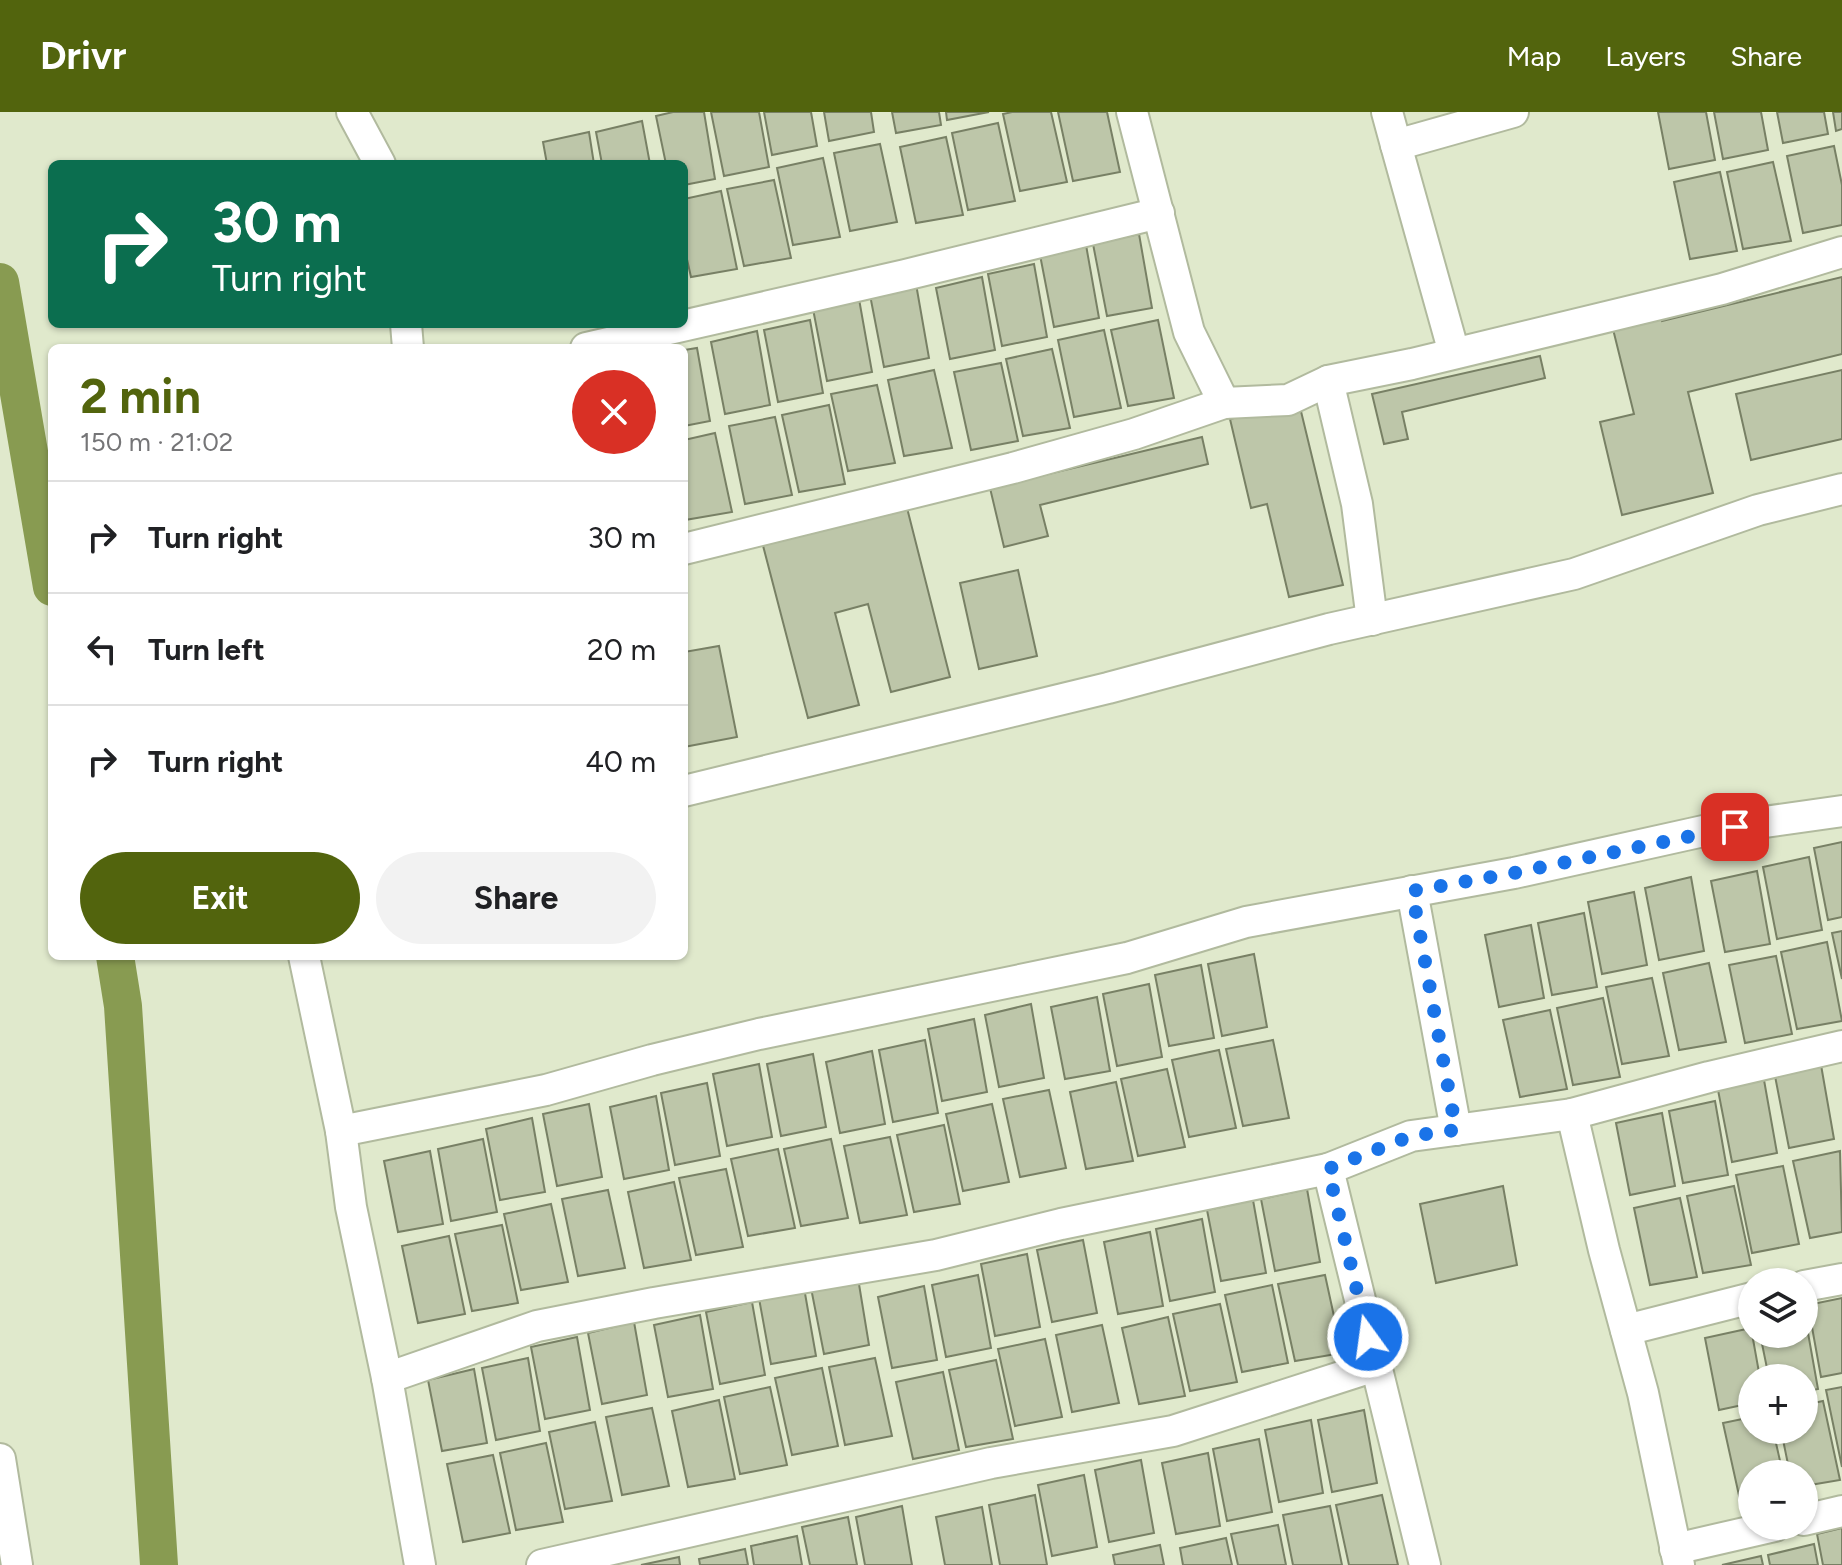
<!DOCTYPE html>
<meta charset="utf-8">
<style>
:root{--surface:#fff;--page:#f2f2f2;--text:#202124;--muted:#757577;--line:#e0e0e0;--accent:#52640d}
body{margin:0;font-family:Figtree,sans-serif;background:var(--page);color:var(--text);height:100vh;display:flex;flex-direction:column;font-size:30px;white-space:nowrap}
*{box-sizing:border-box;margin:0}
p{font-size:26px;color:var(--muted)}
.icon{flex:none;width:44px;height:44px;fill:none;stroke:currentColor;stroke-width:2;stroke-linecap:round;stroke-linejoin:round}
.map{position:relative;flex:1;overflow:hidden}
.drawer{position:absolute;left:48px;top:232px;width:640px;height:616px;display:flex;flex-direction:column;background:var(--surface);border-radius:12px;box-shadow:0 2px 6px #0004}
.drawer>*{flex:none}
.top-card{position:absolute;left:48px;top:48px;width:640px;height:168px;border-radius:12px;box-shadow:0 2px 6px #0004;background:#0b6e4f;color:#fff;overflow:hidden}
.controls{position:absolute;left:1738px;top:1156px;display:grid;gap:16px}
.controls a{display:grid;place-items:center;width:80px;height:80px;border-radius:50%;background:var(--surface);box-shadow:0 2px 6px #0004;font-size:40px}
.pin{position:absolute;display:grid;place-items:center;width:68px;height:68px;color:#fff;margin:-34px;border-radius:16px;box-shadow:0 4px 12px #0006}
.me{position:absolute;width:88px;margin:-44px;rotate:346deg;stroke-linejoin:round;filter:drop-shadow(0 0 6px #0008)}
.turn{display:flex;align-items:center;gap:28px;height:168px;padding:0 32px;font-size:36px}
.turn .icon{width:104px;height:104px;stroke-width:2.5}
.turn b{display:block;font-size:56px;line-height:68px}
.round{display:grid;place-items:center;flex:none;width:84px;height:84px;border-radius:42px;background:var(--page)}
.summary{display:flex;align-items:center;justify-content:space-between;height:136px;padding:0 32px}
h1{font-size:48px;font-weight:700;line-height:60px;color:var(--accent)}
.cta{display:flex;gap:16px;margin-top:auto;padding:16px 32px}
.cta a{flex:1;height:92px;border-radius:48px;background:var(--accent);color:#fff;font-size:32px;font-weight:700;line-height:92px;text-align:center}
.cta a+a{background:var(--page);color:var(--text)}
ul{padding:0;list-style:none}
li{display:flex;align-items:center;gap:24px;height:112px;padding:0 32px;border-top:2px solid var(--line)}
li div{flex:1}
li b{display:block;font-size:30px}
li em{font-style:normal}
header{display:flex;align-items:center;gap:48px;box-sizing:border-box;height:112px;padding:0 40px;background:var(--accent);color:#fff}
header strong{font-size:38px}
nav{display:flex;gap:44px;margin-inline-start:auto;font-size:28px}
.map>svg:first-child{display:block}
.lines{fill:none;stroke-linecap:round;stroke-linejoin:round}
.canal{stroke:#889b51;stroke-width:38}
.building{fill:#bdc6a9;stroke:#788065;stroke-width:2}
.minor-casing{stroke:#b1ba9e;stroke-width:34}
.minor{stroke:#fff;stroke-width:30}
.route{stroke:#1a73e8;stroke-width:14;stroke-dasharray:0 25.2}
</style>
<header>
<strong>Drivr</strong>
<nav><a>Map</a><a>Layers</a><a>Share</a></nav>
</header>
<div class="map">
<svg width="1842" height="1453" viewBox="0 0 1842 1453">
<rect width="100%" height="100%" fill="#e0e9cc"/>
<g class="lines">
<!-- canal -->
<g class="canal">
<path d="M0 170 52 475"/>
<path d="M115 844 123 894 159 1453"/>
</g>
</g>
<!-- building -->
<g class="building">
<path d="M673 0H704L715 67 684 73V52H666L656 4Z"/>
<path d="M711 0H759L769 55 724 64Z"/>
<path d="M764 0H811L817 34 772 43Z"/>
<path d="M824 0H871L874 20 829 29Z"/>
<path d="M892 0H939L941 13 896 21Z"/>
<path d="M946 0H989L947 8Z"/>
<path d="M1012 0H1051L1067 70 1020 79 1003 2Z"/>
<path d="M1058 0H1107L1120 60 1073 69Z"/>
<path d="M1658 0H1706L1715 48 1669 57Z"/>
<path d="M1714 0H1761L1768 38 1723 47Z"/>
<path d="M1777 0H1824L1828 22 1783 31Z"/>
<path d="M1833 0H1842V17L1836 19Z"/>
<path d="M642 9 650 52H602L596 20Z"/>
<path d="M998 11 1015 89 968 98 952 21Z"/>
<path d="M589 20 594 52H547L543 30Z"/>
<path d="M946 25 963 103 916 111 900 35Z"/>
<path d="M880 32 897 110 850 119 834 41Z"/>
<path d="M1834 34 1842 73V113L1803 121 1787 44Z"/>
<path d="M823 46 840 125 793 133 777 56Z"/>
<path d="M1773 50 1791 129 1743 137 1727 60Z"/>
<path d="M1720 60 1737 139 1690 147 1674 70Z"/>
<path d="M774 68 791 146 744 154 727 77Z"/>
<path d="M721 79 737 157 691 165 684 134V87Z"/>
<path d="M1139 122 1152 196 1107 204 1093 132Z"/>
<path d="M1086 133 1099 206 1054 215 1040 143Z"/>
<path d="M1034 152 1047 225 1002 234 988 162Z"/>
<path d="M982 165 995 238 950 247 936 176Z"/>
<path d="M1842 165V242L1688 280 1713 381 1622 403 1600 310 1634 302 1611 209 1659 198 1662 209Z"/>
<path d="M916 172 929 246 884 255 870 183Z"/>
<path d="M859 187 872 260 827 269 813 197Z"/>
<path d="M810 208 823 281 778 290 764 218Z"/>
<path d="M1158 208 1174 286 1128 294 1111 218Z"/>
<path d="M1104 218 1121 296 1074 305 1058 228Z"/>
<path d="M757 219 770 293 725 302 711 230Z"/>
<path d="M697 236 710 309 684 314V238Z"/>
<path d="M1052 237 1070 316 1023 324 1006 247Z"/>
<path d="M1540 244 1545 266 1402 300 1408 327 1384 332 1372 282Z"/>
<path d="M1001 251 1018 329 971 338 954 260Z"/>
<path d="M934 258 952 336 904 344 888 268Z"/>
<path d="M1842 258V327L1751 348 1736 282Z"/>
<path d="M877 273 895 351 848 359 831 282Z"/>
<path d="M1299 291 1343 473 1289 485 1267 392 1251 396 1230 307Z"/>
<path d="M829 293 845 372 799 380 782 303Z"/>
<path d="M775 305 792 383 745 392 729 314Z"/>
<path d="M715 321 732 400 685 408 684 328Z"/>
<path d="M1202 325 1208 352 1040 393 1048 424 1004 435 990 376Z"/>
<path d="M905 388 950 565 891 580 868 492 835 501 859 593 808 606 761 426Z"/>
<path d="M1018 458 1037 544 979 557 960 471Z"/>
<path d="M719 534 737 625 684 635V540Z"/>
<path d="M1842 730V805L1828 808 1814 736Z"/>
<path d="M1809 745 1822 818 1777 827 1763 755Z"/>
<path d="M1757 759 1770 832 1725 840 1711 769Z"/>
<path d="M1691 765 1704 839 1659 848 1645 776Z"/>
<path d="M1634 780 1647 853 1602 862 1588 790Z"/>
<path d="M1584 801 1597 875 1552 883 1538 811Z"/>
<path d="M1531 813 1544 886 1499 895 1485 823Z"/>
<path d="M1842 819V867L1832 821Z"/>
<path d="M1827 830 1842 909 1797 917 1781 840Z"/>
<path d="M1254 842 1267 915 1222 924 1208 852Z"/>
<path d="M1776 844 1792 922 1745 931 1729 853Z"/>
<path d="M1709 851 1726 930 1679 938 1663 861Z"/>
<path d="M1201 853 1214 926 1169 934 1155 863Z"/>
<path d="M1652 866 1669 944 1622 952 1606 875Z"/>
<path d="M1149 872 1162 945 1117 954 1103 882Z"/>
<path d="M1097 885 1110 959 1065 967 1051 895Z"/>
<path d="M1603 886 1620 965 1573 973 1557 896Z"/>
<path d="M1031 892 1044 966 999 975 985 903Z"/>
<path d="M1550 898 1567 977 1520 985 1503 908Z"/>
<path d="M974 907 987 980 942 989 928 917Z"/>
<path d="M925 928 938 1001 893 1010 879 938Z"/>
<path d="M1273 928 1289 1006 1243 1014 1226 937Z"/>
<path d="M1219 938 1236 1016 1189 1025 1172 948Z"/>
<path d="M872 939 885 1012 840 1021 826 950Z"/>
<path d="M813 942 826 1015 781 1024 767 952Z"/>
<path d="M759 952 772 1025 727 1034 713 962Z"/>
<path d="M1821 953 1834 1027 1789 1036 1775 964Z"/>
<path d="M1167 957 1185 1035 1138 1044 1121 967Z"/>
<path d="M1764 968 1777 1041 1732 1050 1718 978Z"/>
<path d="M1116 970 1133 1049 1086 1057 1070 980Z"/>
<path d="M707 971 720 1044 675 1053 661 981Z"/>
<path d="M1049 978 1066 1056 1020 1065 1003 987Z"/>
<path d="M656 984 669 1058 624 1067 610 995Z"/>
<path d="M1715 989 1728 1063 1683 1071 1669 999Z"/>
<path d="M589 992 602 1065 557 1074 543 1002Z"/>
<path d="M992 992 1009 1070 963 1079 946 1002Z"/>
<path d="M1662 1001 1675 1074 1630 1083 1616 1011Z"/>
<path d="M532 1006 545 1080 500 1088 486 1017Z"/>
<path d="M944 1013 960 1092 914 1100 897 1023Z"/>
<path d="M890 1025 907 1103 860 1111 844 1034Z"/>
<path d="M483 1027 497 1100 451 1109 438 1037Z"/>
<path d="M831 1027 848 1106 801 1114 784 1037Z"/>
<path d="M778 1037 795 1116 748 1124 731 1047Z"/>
<path d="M430 1039 443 1112 398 1120 384 1049Z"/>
<path d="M1840 1039 1842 1120 1810 1126 1793 1049Z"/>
<path d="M1783 1054 1799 1132 1752 1141 1736 1063Z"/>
<path d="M726 1057 743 1135 696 1143 679 1066Z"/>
<path d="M674 1070 691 1148 644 1156 628 1080Z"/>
<path d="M1503 1074 1517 1153 1436 1171 1420 1092Z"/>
<path d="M1734 1074 1751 1153 1703 1161 1687 1084Z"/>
<path d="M1307 1077 1320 1150 1275 1159 1261 1087Z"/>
<path d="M608 1078 625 1156 578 1164 562 1087Z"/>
<path d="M1680 1086 1697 1165 1650 1173 1634 1096Z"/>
<path d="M1253 1088 1266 1161 1221 1169 1207 1098Z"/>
<path d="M551 1092 568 1170 521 1178 504 1102Z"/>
<path d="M1202 1107 1215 1180 1170 1189 1156 1117Z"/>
<path d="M502 1113 518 1191 472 1199 455 1122Z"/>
<path d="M1150 1120 1163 1194 1118 1202 1104 1130Z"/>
<path d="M449 1124 465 1202 418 1211 402 1134Z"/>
<path d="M1083 1128 1097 1201 1052 1210 1037 1138Z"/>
<path d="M1027 1142 1040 1215 995 1224 981 1152Z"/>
<path d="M857 1160 869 1233 824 1242 810 1171Z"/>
<path d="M978 1163 991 1236 946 1245 932 1173Z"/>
<path d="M1325 1163 1342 1241 1295 1249 1278 1172Z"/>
<path d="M803 1170 816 1244 771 1252 758 1181Z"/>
<path d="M1272 1173 1288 1251 1242 1260 1225 1183Z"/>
<path d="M924 1174 937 1248 892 1256 878 1185Z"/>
<path d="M1842 1186V1261L1821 1265 1808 1193Z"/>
<path d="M752 1190 765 1263 720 1272 706 1200Z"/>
<path d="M1220 1192 1237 1270 1190 1279 1173 1202Z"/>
<path d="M700 1203 713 1277 668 1285 654 1213Z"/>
<path d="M1805 1204 1818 1277 1804 1280V1266H1769L1760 1222H1804Z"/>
<path d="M1168 1205 1185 1284 1139 1292 1122 1216Z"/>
<path d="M634 1210 647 1283 602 1292 588 1221Z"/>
<path d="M1102 1213 1119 1291 1072 1300 1056 1223Z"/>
<path d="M1751 1216 1760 1266H1752V1291L1719 1298 1705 1226Z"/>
<path d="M577 1225 590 1298 545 1307 531 1235Z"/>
<path d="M1045 1227 1062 1305 1015 1314 998 1237Z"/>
<path d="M528 1246 540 1319 496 1328 482 1256Z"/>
<path d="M875 1246 892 1324 845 1333 829 1255Z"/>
<path d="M996 1248 1013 1327 966 1335 949 1258Z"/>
<path d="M822 1256 838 1334 792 1343 775 1266Z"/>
<path d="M474 1257 487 1331 442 1339 428 1268Z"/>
<path d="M943 1260 959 1338 913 1347 896 1270Z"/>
<path d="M770 1275 787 1353 740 1362 724 1285Z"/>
<path d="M1842 1275V1355L1826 1278Z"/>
<path d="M719 1288 735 1367 688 1375 672 1299Z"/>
<path d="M1823 1289 1840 1368 1804 1374V1362H1790L1781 1318H1804V1293Z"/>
<path d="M652 1296 669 1374 622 1383 606 1305Z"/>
<path d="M1364 1298 1377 1371 1332 1380 1318 1308Z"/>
<path d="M1752 1305V1318H1773L1783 1362H1752V1385L1740 1388 1723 1311Z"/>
<path d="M1311 1308 1323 1381 1279 1390 1265 1318Z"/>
<path d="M595 1310 612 1389 565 1397 549 1320Z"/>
<path d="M1259 1327 1272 1400 1227 1409 1213 1337Z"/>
<path d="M546 1331 563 1410 516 1418 500 1341Z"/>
<path d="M1208 1341 1220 1414 1176 1422 1162 1351Z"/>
<path d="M493 1343 510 1421 463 1430 447 1352Z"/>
<path d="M1141 1348 1154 1421 1109 1430 1095 1358Z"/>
<path d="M1084 1363 1097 1435 1052 1444 1038 1373Z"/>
<path d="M1035 1383 1047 1453H1000L989 1393Z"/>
<path d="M1382 1383 1398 1453H1349L1336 1393Z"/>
<path d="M902 1394 912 1453H865L856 1405Z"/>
<path d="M1330 1394 1342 1453H1293L1283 1403Z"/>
<path d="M982 1395 992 1453H945L936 1405Z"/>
<path d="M848 1405 857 1453H810L802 1415Z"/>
<path d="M1278 1413 1286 1453H1238L1231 1422Z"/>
<path d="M1842 1416V1453H1823L1817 1422Z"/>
<path d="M797 1424 802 1453H754L751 1434Z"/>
<path d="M1226 1426 1232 1453H1183L1180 1436Z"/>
<path d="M1814 1432 1818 1453H1770L1768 1443Z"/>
<path d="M1160 1433 1164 1453H1115L1113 1443Z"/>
<path d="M745 1437 748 1453H700L699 1447Z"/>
<path d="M1761 1444 1763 1453H1722Z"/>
<path d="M679 1445 680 1453H641Z"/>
</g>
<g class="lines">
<!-- minor casing -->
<g class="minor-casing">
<g id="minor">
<path d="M352 0 380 52"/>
<path d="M1132 0 1189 220 1224 291"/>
<path d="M1387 0 1396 33"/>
<path d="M406 212 408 236"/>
<path d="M586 236 905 163 1159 101"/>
<path d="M1454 241 1396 33 1513 0"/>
<path d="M1328 269 1357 392 1372 508"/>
<path d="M684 437 1013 356 1134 322 1224 291 1288 288 1328 269 1412 252 1722 177 1842 140"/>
<path d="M684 679 1108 576 1329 517 1574 462 1758 398 1842 377"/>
<path d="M1412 779 1456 1018"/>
<path d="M304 844 341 1019"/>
<path d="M1572 1002 1709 965 1842 934"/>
<path d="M1804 1174 1842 1167"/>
<path d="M1626 1218 1752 1186"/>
<path d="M387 1266 537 1214 654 1191 936 1143 1061 1112 1328 1057"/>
<path d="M0 1347 17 1453"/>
<path d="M1804 1408 1842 1399"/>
<path d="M1675 1437 1775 1414"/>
<path d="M420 1453 387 1266 351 1095 341 1019 546 978 652 948 759 922 1127 846 1246 810 1514 761 1708 718 1842 699"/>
<path d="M542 1453 991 1351 1173 1319 1375 1254"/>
<path d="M1425 1453 1328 1057 1411 1024 1572 1002 1604 1138 1643 1281 1679 1453"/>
</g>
</g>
<!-- minor -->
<use href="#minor" class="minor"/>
</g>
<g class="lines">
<!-- route -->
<path class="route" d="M1368 1225 1328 1057 1411 1024 1456 1018 1412 779 1514 761 1735 715"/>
</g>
</svg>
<div class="controls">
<a><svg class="icon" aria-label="layers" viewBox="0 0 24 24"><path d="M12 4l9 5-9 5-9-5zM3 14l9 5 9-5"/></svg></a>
<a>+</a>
<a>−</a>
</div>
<div class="pin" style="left:1735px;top:715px;background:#d93025"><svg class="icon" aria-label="arrive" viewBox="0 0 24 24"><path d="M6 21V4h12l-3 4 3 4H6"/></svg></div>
<svg class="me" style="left:1368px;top:1225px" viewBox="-20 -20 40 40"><circle r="17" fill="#1a73e8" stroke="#fff" stroke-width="3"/><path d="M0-11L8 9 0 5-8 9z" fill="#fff"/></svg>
<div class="top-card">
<div class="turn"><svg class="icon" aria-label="right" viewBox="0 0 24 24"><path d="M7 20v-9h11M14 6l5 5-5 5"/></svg><div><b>30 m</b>Turn right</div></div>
</div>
<section class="drawer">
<div class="summary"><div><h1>2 min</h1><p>150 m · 21:02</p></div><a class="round" style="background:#d93025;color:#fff"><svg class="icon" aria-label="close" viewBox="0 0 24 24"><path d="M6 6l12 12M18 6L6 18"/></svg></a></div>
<ul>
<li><svg class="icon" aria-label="right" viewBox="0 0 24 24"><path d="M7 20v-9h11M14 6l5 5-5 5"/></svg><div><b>Turn right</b></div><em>30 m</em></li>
<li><svg class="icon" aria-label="left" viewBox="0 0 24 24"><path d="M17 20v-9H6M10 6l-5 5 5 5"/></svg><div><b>Turn left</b></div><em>20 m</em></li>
<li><svg class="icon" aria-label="right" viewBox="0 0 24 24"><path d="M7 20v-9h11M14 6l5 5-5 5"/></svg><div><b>Turn right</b></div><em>40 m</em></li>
</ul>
<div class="cta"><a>Exit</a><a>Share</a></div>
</section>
</div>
